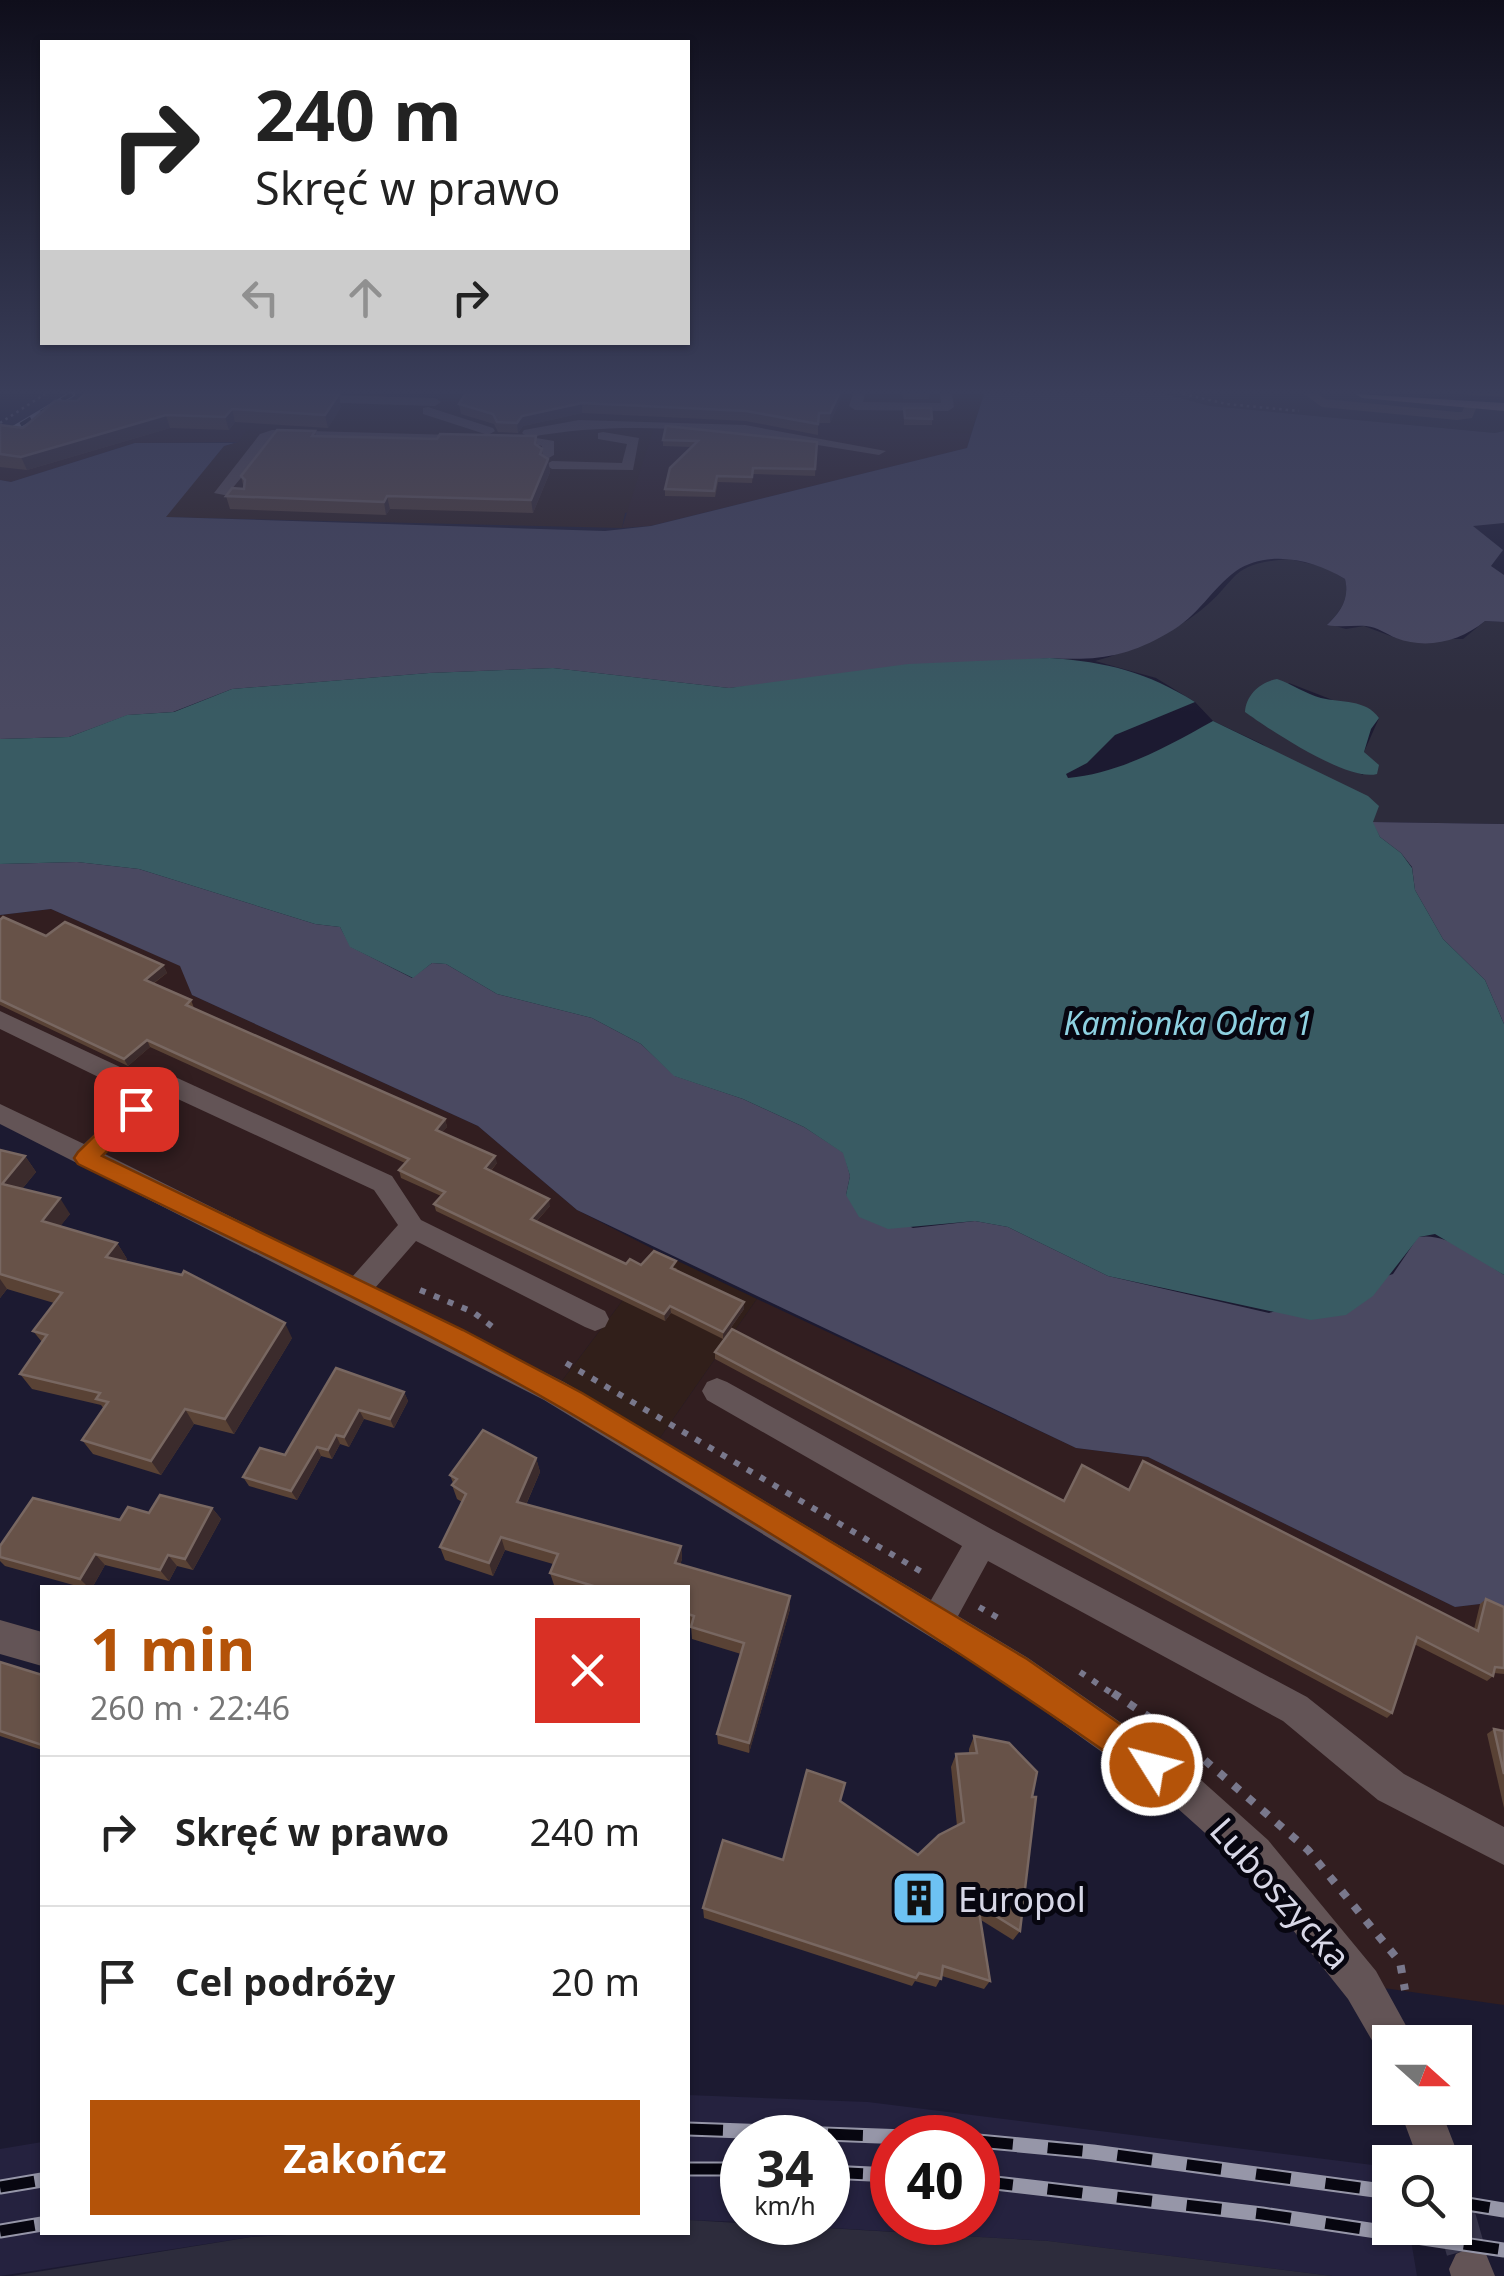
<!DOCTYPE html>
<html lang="pl">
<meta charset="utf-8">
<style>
:root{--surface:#fff;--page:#f6f6f6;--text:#222;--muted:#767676;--line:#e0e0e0;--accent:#b45309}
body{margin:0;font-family:"Noto Sans",sans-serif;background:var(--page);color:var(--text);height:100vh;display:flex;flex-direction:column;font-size:38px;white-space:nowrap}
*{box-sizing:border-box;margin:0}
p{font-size:32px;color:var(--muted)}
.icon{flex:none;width:55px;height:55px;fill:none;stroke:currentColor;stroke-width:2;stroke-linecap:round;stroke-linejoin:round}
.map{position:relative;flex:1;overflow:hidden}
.side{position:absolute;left:40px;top:1585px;width:650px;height:650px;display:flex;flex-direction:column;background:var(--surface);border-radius:0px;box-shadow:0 2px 8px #0004}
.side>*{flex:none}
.hud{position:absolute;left:40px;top:40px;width:650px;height:305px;border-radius:0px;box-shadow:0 2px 8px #0004;background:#fff;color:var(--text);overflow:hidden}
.needle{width:65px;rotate:111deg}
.buttons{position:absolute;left:1372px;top:2025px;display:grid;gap:20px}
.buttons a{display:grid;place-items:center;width:100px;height:100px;border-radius:0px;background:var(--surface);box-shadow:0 2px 8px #0004;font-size:50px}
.speed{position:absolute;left:720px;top:2115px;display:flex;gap:20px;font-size:50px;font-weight:700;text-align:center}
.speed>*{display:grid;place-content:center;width:130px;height:130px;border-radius:50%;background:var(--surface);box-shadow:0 2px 8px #0004;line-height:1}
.speed small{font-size:25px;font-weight:400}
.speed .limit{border:15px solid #d22;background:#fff;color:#111}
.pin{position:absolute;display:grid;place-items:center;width:85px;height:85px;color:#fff;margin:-42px;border-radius:20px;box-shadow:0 5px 15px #0006}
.me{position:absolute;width:110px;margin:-55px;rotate:306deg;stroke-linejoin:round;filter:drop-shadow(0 0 8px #0008)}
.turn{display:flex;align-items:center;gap:35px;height:210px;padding:0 50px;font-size:45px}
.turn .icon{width:130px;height:130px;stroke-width:2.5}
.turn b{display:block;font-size:70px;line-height:85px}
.lanes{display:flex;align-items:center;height:95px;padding:0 50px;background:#0003;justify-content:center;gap:50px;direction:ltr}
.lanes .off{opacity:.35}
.round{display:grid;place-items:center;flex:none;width:105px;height:105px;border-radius:0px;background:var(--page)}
.head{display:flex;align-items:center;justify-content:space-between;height:170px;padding:0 50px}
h1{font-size:60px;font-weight:700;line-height:75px;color:var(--accent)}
.primary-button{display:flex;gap:20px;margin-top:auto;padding:20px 50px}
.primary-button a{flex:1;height:115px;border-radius:0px;background:var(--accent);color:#fff;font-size:40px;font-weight:700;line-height:115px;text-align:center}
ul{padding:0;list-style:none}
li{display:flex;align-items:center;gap:30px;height:150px;padding:0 50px;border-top:2px solid var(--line)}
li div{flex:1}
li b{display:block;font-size:38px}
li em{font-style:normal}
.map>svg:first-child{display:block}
.commercial{fill:#311f1a}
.industrial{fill:#321e20}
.built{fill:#25223f;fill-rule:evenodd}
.green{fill:#2d2c3c;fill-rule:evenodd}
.forest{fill:#4a4961}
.water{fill:#395b63}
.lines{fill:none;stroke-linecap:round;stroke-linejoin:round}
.minor-tunnel{stroke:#38364c;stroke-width:39;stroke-dasharray:39 19;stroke-linecap:butt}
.path-far2{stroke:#79788c;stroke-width:2.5;stroke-dasharray:2.5 4;stroke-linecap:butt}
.path-far1{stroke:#79788c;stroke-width:6;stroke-dasharray:6 9;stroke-linecap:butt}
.path{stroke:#79788c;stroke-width:8;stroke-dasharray:8 11;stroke-linecap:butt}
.minor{fill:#635456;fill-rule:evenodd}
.major{fill:#aa8c90;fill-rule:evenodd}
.rail-far1-casing{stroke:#9696a8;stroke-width:6}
.rail-casing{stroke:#9696a8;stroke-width:15}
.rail-far1{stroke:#070610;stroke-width:4;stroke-dasharray:12;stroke-linecap:butt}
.rail{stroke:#070610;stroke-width:11;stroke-dasharray:35;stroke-linecap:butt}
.wall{fill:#594235}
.shaded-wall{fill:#3b2b2c}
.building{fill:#675248;stroke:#786761;stroke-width:2.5}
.route{fill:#b45309;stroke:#753606;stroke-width:2.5}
.labels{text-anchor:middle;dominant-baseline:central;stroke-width:10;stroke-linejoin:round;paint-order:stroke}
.water-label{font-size:32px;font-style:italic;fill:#8ed1e1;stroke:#070610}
.near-street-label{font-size:35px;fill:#d7d7e7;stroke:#070610}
.near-poi-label{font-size:35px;fill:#d7d7e7;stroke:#070610;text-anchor:start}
</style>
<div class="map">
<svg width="1504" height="2276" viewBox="0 0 1504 2276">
<rect width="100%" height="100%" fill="#1c1a31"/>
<!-- commercial -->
<g class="commercial">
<path d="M258 394H385L382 399H438L441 394H984L971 434 625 513 622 528 164 517 224 446 238 442 245 430H229Z"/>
<path d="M659 1252 757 1299 653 1448 554 1391Z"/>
</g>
<!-- industrial -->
<g class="industrial">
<path d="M82 394H258L230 429 247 430 238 442 135 443 11 482 0 480V442Z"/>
<path d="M657 418 758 419 971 434 967 448 650 526 622 528Z"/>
<path d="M51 909 181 966 192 995 478 1126 577 1210 659 1252 554 1391 0 1113V915Z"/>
<path d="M757 1299 1076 1448 1148 1457 1455 1607 1480 1604 1504 1616V2005L1362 1985 1179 1785 653 1448Z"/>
</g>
<!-- built -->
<g class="built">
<path d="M688 2095 868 2102 1389 2167 1390 2228H1409L1417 2276H1332L1048 2241 749 2223 828 2222V2138H742V2222L688 2220ZM892 2138H978V2222H892Z"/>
<path d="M42 2142V2232L324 2233 251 2237 0 2276V2149Z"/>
</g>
<!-- green -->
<g class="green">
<path d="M1165 394H1362L1504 407V431L1495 433 1210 406Z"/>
<path d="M1289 559 1325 567 1345 579C1350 598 1341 611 1328 624L1346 629 1364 626 1396 638 1463 639 1485 621 1504 622V824L1372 822 1262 744 1213 721 1195 702 1156 678 1095 661C1132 651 1169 635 1200 611 1241 579 1226 564 1289 559ZM1289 683 1379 718 1364 752 1368 759 1363 775 1317 756 1251 716Z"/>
<path d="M688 2220 1048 2241 1332 2276H12L251 2237 324 2233 688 2232Z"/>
</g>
<!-- forest -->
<g class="forest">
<path d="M984 394H1165L1210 406 1495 433 1504 431V523L1473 526 1503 550 1491 566 1504 575V622L1485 621C1461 641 1427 650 1396 638 1386 634 1378 627 1366 626 1353 625 1341 628 1327 625 1340 612 1350 599 1345 579 1314 560 1269 549 1236 571 1211 589 1199 616 1168 633 1127 657 1097 661 1050 658L729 688 553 668 429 673 232 689 173 712 128 715 69 737 0 739V480L11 482 135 443H234L224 446 166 517 605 531 651 526 967 448Z"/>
<path d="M1372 822 1504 824V1024L1485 980 1443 939 1415 890 1412 867 1401 853 1380 837Z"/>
<path d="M77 862 139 869 315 924 340 927 351 947 412 978 432 963 446 964 497 994 592 1018 641 1044 675 1076 743 1099 804 1127 844 1153 850 1176 846 1195 913 1228 975 1221 1008 1227 1108 1276 1269 1313 1393 1274 1418 1237C1449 1232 1479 1259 1504 1275V1616L1480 1604 1455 1607 1148 1457 1076 1448 577 1210 478 1126 192 995 180 966 51 909 0 915V864Z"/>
</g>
<!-- water -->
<g class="water">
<path d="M1050 658C1107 662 1147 672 1195 702L1115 735 1087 763 1066 774 1068 778C1121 773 1168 746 1213 721L1368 796 1379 806 1373 822 1380 837 1401 853 1412 868 1415 890 1443 939 1485 980 1504 1024V1275L1435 1234 1419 1237 1373 1296 1346 1315 1311 1320 1108 1276 1008 1227 975 1221 888 1229 859 1217 846 1195 850 1176 843 1153 804 1127 743 1099 674 1076 641 1044 592 1018 497 994 446 964 432 963 413 978 350 947 340 927 315 924 139 869 77 862 0 864V739L69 737 127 715 174 712 232 689 429 673 553 668 729 688 908 664Z"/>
<path d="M1277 679C1292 684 1306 694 1321 698 1341 703 1366 699 1379 718L1371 729 1364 752 1379 765 1377 774C1348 782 1270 730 1245 712 1246 695 1260 682 1277 679Z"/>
</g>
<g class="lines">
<!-- minor-tunnel -->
<path class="minor-tunnel" d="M1455 2213 1471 2269"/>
<!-- path-far2 -->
<g class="path-far2">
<path d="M1183 394 1227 404 1299 411"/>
<path d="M0 423 45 394"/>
</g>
<!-- path-far1 -->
<g class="path-far1">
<path d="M420 1290 473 1312 494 1328"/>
<path d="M566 1363 927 1575"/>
<path d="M979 1607 1000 1619"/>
<path d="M1080 1672 1116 1696"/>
</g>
<!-- path -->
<path class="path" d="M1113 1693 1176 1735 1308 1850 1400 1962 1405 1990"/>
<!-- minor -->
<g class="minor">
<path d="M295 394 435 398 441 402 435 406 310 402Z"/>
<path d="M853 394H865L863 402 941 403 940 394H952L954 407 948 411 855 410 849 406Z"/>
<path d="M1304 394H1318L1325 399 1457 412H1462L1467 401 1478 404 1472 418 1457 420 1322 407Z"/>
<path d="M428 407 493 428 495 431 488 435 423 414V408Z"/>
<path d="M579 420 745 425 886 451 879 455C765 436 646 416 530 437L554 441V455L547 459 540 455 542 446 538 445 274 438 231 490 245 493V499L214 493 260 434 272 430 528 437 522 433 524 430Z"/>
<path d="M603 432 639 438 633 470 552 469 545 465 552 461 622 463 627 444 598 439V433Z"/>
<path d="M0 1011 135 1074 173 1076 392 1176 421 1220 605 1311 609 1319 605 1327 595 1331 585 1327 416 1241 375 1288 564 1382 931 1600 962 1546 707 1400 702 1391 707 1382 717 1378 727 1382 993 1530 1307 1697 1404 1774 1504 1827V1865L1378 1800 1283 1721 988 1561 958 1616 1028 1658 1192 1772 1268 1840 1376 1971 1415 2042H1390V2060L1381 2056 1348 1999 1242 1866 1166 1798 1004 1682 544 1400 0 1124V1104L84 1144 139 1092 123 1089 0 1029ZM167 1094 374 1190 398 1225 352 1277 105 1154Z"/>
<path d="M0 1620 42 1632V1666L0 1654Z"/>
<path d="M1399 2108H1440L1461 2162 1455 2176V2162H1419Z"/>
<path d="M1471 2247 1486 2254 1495 2276H1451L1449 2269 1456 2254Z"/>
</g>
<!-- major -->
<path class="major" d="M1356 394 1504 403V411L1362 398Z"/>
<!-- rail-far1 casing -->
<g class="rail-far1-casing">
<path id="rail-far1" d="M0 437 72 394"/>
</g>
<!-- rail casing -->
<g class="rail-casing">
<g id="rail">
<path d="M688 2129 934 2138"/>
<path d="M978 2141 1093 2152 1390 2192"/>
<path d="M688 2169H742"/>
<path d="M828 2172 892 2175"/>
<path d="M978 2181 1262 2214 1504 2250"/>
<path d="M0 2187 42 2180"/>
<path d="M1455 2202 1504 2210"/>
<path d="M0 2231 42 2224"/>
</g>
</g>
<!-- rail-far1 -->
<use href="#rail-far1" class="rail-far1"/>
<!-- rail -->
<use href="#rail" class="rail"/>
</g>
<!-- wall -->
<g class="wall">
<path d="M843 394 830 423H818V435L746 421 582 413 523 426 518 433 498 432 494 424 461 414 459 404Z"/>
<path d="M902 394H930L929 399H903Z"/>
<path d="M1458 394H1504V397Z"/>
<path d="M55 401 341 407 328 428 235 422 229 430 170 428 27 470 0 467V425L23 428Z"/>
<path d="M904 408 932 419V425H904Z"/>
<path d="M315 431 316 436 437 439 536 436 537 445 542 449 543 456 548 459 550 472 533 513 390 509 386 515 230 509 226 496 244 489 241 476Z"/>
<path d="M663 440 817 442 815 476 753 474 752 483 718 482 715 497 665 496V489L691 447 663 446Z"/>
<path d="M0 920 46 936 163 965 167 973 153 984 191 1000 194 1008 445 1119 447 1127 442 1132 497 1163 491 1171 550 1206 536 1222 626 1264 677 1268 675 1270 744 1302V1309L723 1339 671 1313 665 1321 436 1211 434 1204 441 1196 401 1178 399 1170 405 1163 150 1047 128 1066 0 1005Z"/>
<path d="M0 1150 25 1156 36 1172 22 1189 70 1214 60 1226 117 1243 127 1259 125 1261 292 1338 234 1434 194 1424 161 1475 93 1454 82 1440 104 1409 101 1405 32 1389 20 1374 42 1342 33 1331 54 1303 7 1289 0 1298Z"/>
<path d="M715 1352 1064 1501 1129 1490 1474 1629 1480 1604 1486 1599 1504 1607V1674L1494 1673 1493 1676 1487 1681 1414 1644 1392 1713 1387 1718 715 1359Z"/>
<path d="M336 1368 404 1392 408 1401 394 1428 364 1419 349 1447 340 1444 332 1459 321 1456 297 1500 249 1486 243 1477 285 1455Z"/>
<path d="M536 1458 540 1472 526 1505 681 1546 682 1559 680 1565 790 1609 749 1753 718 1744 717 1734 741 1654 692 1639 691 1626 688 1625V1588H561L554 1585 550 1573 553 1564 505 1550 493 1576 445 1560 440 1547 462 1502 457 1499 452 1485 453 1483 450 1475Z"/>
<path d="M212 1508 221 1519 193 1570 177 1566 169 1581 105 1565 92 1588H84L5 1566 0 1561V1546L149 1513Z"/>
<path d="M0 1662 42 1675V1750L0 1736Z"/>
<path d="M1494 1729 1504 1731V1808L1487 1734Z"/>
<path d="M974 1736 1032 1797 1020 1931 1013 1940 981 1920 990 1981 984 1989 942 1976 936 1987 915 1981 912 1986 704 1918 703 1908 783 1860 841 1802 918 1855 957 1826 951 1767 956 1754 969 1753V1749Z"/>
</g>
<!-- shaded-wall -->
<g class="shaded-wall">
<path d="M339 394 341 407 328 428 325 415Z"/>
<path d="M839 394H843L830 423V413Z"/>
<path d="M582 403V413L523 426 518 433 517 423 522 416Z"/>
<path d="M232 409 235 422 229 430 225 417Z"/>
<path d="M166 415 170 428 27 470 21 457Z"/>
<path d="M548 459 550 472 533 513 531 500Z"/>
<path d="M387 496 390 509 386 515 384 502Z"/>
<path d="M163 965 167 973 148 987 145 980Z"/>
<path d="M147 1040 150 1047 128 1066 124 1059Z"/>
<path d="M445 1119 447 1127 438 1137 436 1130Z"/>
<path d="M25 1156 36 1172 13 1200 2 1184Z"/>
<path d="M495 1156 497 1163 487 1175 485 1168Z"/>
<path d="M60 1198 70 1214 52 1237 42 1221Z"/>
<path d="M549 1199 550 1206 532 1226 531 1219Z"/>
<path d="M117 1243 127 1259 116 1273 106 1257Z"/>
<path d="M0 1279 7 1289 0 1298Z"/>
<path d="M744 1302V1309L723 1339V1332Z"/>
<path d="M670 1306 671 1313 665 1321 664 1314Z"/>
<path d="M285 1323 292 1338 234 1434 225 1419Z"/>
<path d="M404 1392 408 1401 394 1428 390 1419Z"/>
<path d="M185 1409 194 1424 161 1475 151 1461Z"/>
<path d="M359 1410 364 1419 349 1447 344 1437Z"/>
<path d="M336 1435 340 1444 332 1459 328 1450Z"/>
<path d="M317 1447 321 1456 297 1500 291 1491Z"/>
<path d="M536 1458 540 1472 521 1516 517 1502Z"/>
<path d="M212 1508 221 1519 193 1570 185 1559Z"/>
<path d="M501 1537 505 1550 493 1576 489 1563Z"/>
<path d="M681 1546 682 1559 676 1576 675 1563Z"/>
<path d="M95 1554 105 1565 92 1588H89L80 1579Z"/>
<path d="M168 1555 177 1566 169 1581 160 1570Z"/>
<path d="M790 1596V1609L749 1753V1743Z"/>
</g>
<!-- building -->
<g class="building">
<path d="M85 394H339L325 415 232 409 225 417 166 415 21 457 0 454V425L23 428 55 401H77Z"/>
<path d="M465 394H839L830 413H819L818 424 746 411 582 403 522 416 517 423 497 422 493 414 459 404Z"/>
<path d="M904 408H931L932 419 905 418Z"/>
<path d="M666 426 817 442 815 469 753 468 752 477 717 476 714 491 665 489 670 468 698 441 663 440Z"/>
<path d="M277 430 315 431 312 436 437 439 440 434 536 436 535 444 542 449 540 454 548 459 531 500 387 496 384 502 226 496 232 488 244 489 245 480 241 476Z"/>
<path d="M3 917 46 936 65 922 163 965 145 980 191 1000 186 1005 445 1119 436 1130 495 1156 485 1168 549 1199 531 1219 626 1264 630 1259 641 1265 654 1251 676 1261 671 1268 744 1302 723 1332 670 1306 664 1314 434 1204 445 1192 399 1170 409 1159 147 1040 124 1059 0 1000V920Z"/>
<path d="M0 1150 25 1156 2 1184 60 1198 42 1221 117 1243 106 1257 182 1275 184 1271 285 1323 225 1419 185 1409 151 1461 82 1440 108 1402 96 1399 100 1393 20 1374 47 1335 33 1331 62 1293 0 1274Z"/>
<path d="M732 1329 1064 1501 1082 1465 1129 1490 1143 1461 1478 1631 1486 1599 1504 1607V1668L1495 1667 1493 1676 1417 1637 1392 1713 715 1352Z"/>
<path d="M336 1368 404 1392 390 1419 359 1410 344 1437 336 1435 328 1450 317 1447 291 1491 243 1477 260 1448 285 1455Z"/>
<path d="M483 1430 536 1458 517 1502 681 1546 675 1563 790 1596 749 1743 717 1734 744 1643 691 1627 694 1616 688 1614V1588H600L550 1573 558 1554 501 1537 489 1563 440 1547 466 1494 452 1485 457 1479 450 1475Z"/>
<path d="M160 1495 212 1508 185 1559 168 1555 160 1570 95 1554 80 1579 0 1557V1546L33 1498 120 1520 128 1507 149 1513Z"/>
<path d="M0 1662 42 1675V1745L0 1731Z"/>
<path d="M1494 1729 1504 1731V1774Z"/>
<path d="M974 1736 1009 1743 1037 1772 1032 1797H1036L1020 1931 978 1905 990 1981 943 1966 941 1979 919 1973 916 1978 703 1908 723 1840 783 1860 807 1770 845 1783 840 1801 918 1855 939 1835 964 1822 956 1754 977 1753Z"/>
</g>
<!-- sky -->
<linearGradient id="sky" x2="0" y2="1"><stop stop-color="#0f0e1b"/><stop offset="0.55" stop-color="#3a3e5a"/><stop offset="1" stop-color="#3a3e5a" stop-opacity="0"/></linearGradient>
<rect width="1504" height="712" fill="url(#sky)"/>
<!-- route -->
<path class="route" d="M136 1101 147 1109 144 1115 102 1156 463 1330 582 1393 1027 1659 1163 1754 1168 1765 1163 1776 1152 1781 1140 1776C955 1646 761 1525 565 1410 408 1319 240 1244 78 1164L74 1158 78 1152 128 1103Z"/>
<!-- icons -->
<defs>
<g id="building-square" transform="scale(2.875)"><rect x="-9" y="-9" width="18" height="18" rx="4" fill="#6dc2f3" stroke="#070610"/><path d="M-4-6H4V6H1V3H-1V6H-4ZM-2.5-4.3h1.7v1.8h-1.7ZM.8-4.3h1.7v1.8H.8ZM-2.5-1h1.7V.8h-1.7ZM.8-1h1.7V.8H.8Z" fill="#111"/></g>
</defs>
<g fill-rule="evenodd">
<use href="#building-square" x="919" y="1898"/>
</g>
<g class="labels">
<!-- water labels -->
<g class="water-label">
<text x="1188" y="1022">Kamionka Odra 1</text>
</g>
<!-- near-street labels -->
<g class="near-street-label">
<text transform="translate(1281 1893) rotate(48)">Luboszycka</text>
</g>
<!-- near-poi labels -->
<g class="near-poi-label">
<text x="958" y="1898">Europol</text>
</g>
</g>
</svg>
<div class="buttons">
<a><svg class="needle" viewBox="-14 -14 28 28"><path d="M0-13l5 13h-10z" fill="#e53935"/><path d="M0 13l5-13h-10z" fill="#767676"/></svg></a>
<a><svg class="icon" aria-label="search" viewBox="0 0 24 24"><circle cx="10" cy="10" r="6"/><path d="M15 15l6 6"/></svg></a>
</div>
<div class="speed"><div>34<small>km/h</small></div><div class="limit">40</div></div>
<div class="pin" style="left:136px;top:1109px;background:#d93025"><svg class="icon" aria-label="arrive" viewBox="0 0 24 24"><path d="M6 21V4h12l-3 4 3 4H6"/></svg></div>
<svg class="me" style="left:1152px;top:1765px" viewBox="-20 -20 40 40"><circle r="17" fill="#b45309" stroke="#fff" stroke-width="3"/><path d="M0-11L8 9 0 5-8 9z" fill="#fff"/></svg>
<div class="hud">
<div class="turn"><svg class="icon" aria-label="right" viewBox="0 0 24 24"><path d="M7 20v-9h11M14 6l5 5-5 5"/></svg><div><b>240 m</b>Skręć w prawo</div></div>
<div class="lanes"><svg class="icon off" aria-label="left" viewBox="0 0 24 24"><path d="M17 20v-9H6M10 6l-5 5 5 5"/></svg><svg class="icon off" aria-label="ahead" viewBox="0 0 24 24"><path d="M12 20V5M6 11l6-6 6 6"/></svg><svg class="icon" aria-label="right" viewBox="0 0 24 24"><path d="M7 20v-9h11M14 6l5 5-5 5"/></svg></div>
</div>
<section class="side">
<div class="head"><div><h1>1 min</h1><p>260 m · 22:46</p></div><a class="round" style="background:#d93025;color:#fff"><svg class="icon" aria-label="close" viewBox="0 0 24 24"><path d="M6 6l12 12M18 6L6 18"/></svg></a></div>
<ul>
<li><svg class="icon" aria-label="right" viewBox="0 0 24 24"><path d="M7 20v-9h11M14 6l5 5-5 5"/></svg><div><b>Skręć w prawo</b></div><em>240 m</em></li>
<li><svg class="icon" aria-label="arrive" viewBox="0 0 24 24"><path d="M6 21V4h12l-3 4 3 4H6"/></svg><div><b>Cel podróży</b></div><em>20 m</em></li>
</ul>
<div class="primary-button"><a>Zakończ</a></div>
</section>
</div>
